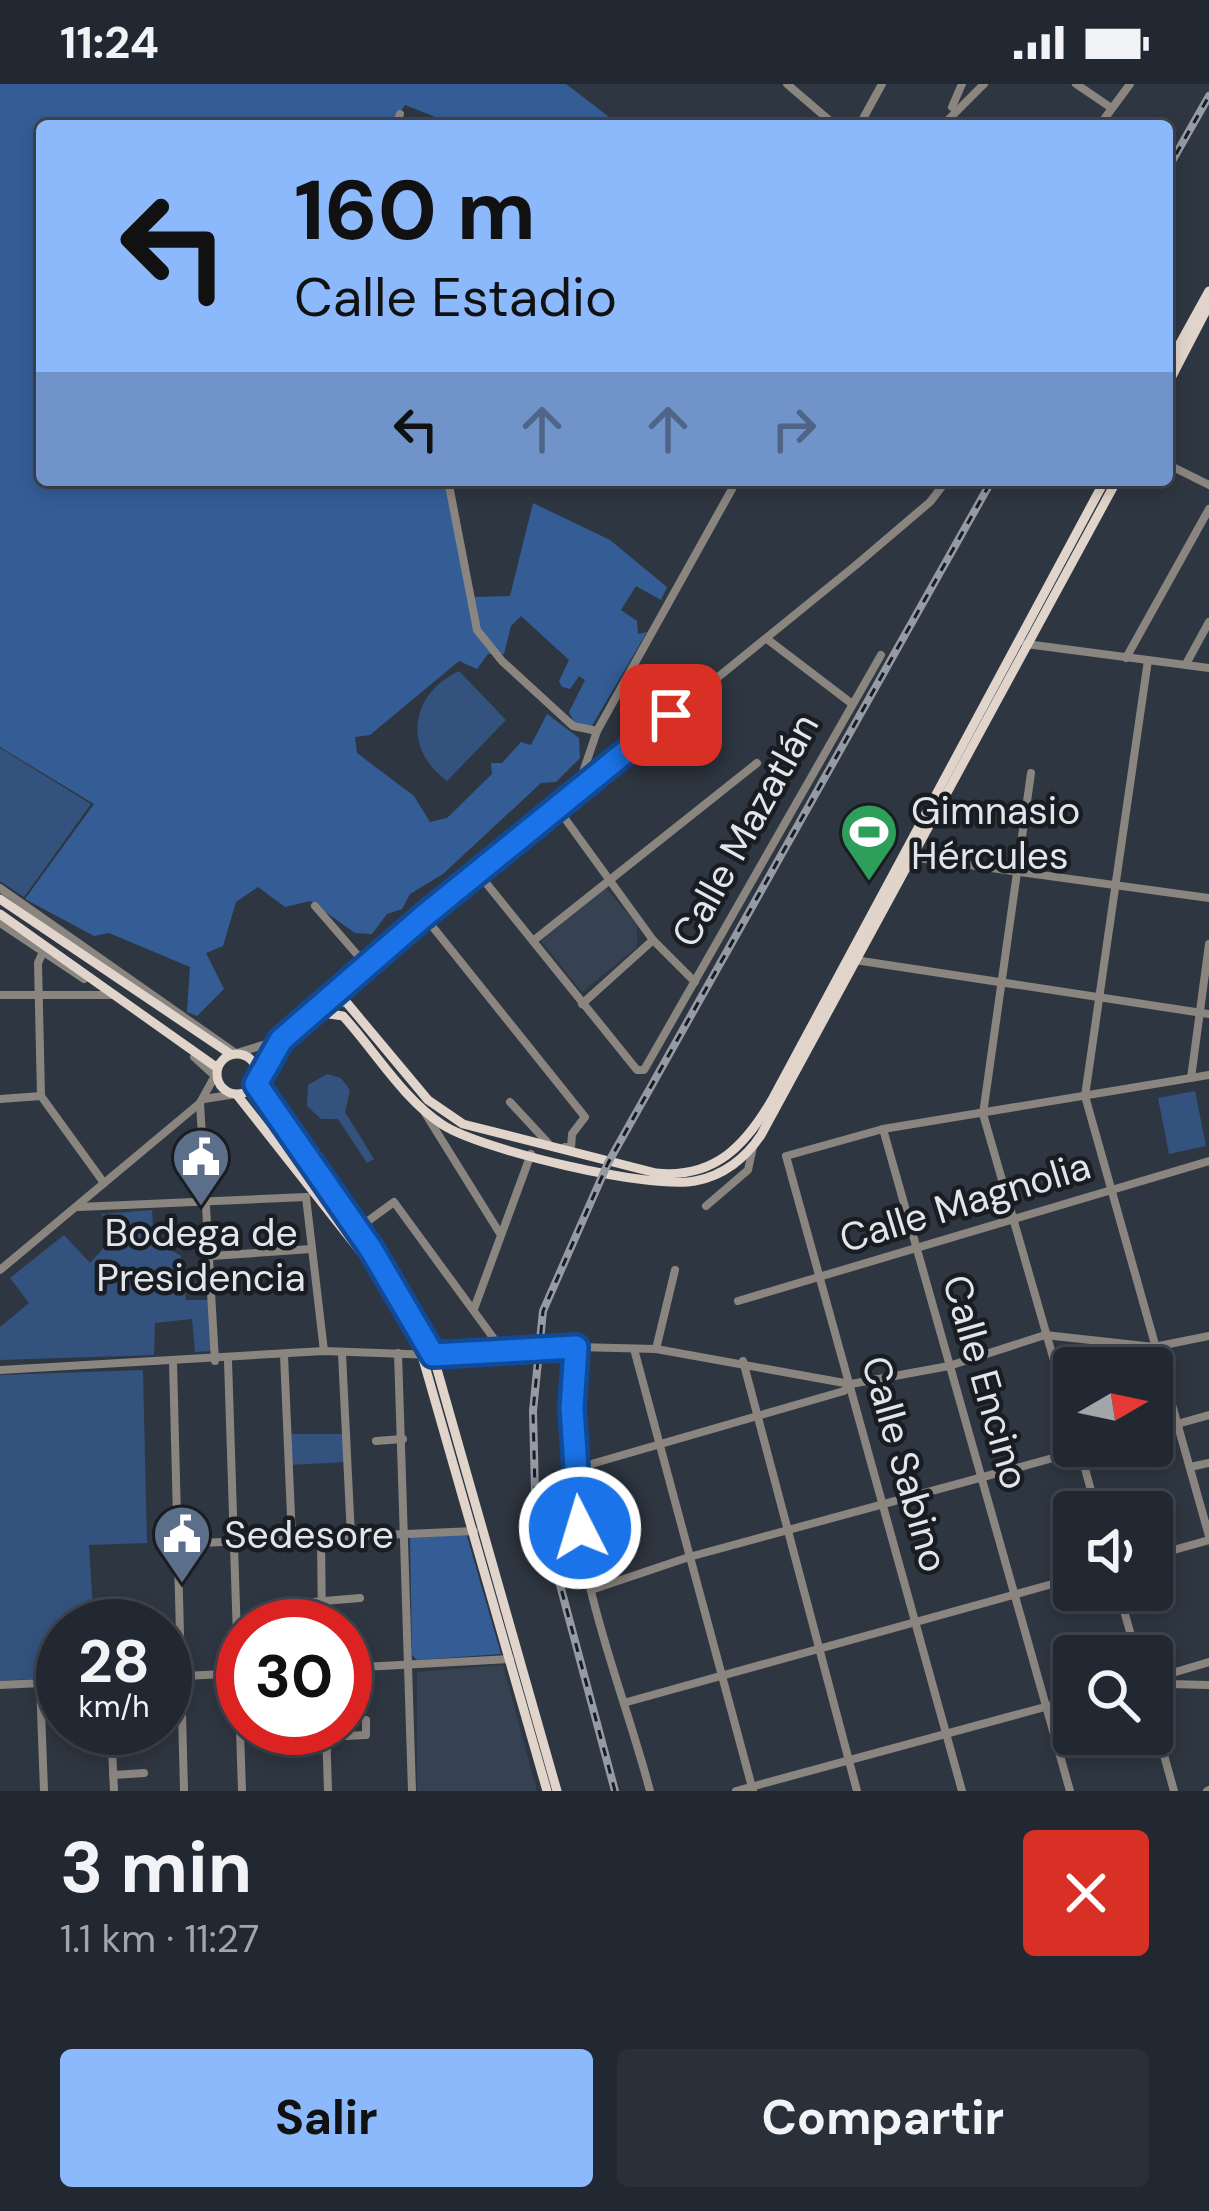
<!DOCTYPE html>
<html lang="es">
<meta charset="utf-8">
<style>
:root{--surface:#222831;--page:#2a3039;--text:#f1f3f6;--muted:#a2a6ab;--line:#3f444d;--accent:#8cb9fc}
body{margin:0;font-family:"DM Sans",sans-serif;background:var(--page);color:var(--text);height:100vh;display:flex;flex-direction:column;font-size:45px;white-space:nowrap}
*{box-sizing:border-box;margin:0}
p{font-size:39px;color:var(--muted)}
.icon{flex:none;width:66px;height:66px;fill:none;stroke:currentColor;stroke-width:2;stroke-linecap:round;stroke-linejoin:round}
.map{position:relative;height:1707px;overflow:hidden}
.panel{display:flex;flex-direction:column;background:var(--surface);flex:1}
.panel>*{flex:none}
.guide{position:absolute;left:36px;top:36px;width:1137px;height:366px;border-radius:12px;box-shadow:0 6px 18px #0003,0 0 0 3px var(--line);background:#8cb9fc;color:#111;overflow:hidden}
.needle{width:78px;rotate:81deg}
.buttons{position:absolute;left:1053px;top:1263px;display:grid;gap:24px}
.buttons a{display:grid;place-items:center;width:120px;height:120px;border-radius:12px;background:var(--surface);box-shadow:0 6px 18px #0003,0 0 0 3px var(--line);font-size:60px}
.speed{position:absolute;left:36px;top:1515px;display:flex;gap:24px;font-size:60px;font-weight:700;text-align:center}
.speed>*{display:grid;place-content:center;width:156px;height:156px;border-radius:50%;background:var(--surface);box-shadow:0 6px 18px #0003,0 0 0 3px var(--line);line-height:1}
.speed small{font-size:30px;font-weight:400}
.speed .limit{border:18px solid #d22;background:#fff;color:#111}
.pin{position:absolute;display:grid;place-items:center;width:102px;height:102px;color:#fff;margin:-51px;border-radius:24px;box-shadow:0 6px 18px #0006}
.me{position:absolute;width:132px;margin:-66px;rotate:355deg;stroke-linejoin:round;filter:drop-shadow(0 0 9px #0008)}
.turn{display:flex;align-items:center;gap:42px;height:252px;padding:0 60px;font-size:54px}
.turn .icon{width:156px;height:156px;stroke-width:2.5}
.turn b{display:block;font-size:84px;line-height:102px}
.lanes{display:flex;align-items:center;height:114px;padding:0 60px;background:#0003;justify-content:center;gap:60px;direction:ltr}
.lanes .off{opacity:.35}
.round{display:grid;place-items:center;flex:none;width:126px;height:126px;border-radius:12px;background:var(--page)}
.overview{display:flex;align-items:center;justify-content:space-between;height:204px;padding:0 60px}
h1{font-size:72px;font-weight:700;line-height:90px}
.action{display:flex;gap:24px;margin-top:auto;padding:24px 60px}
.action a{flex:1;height:138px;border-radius:12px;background:var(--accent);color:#111;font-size:48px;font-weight:700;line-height:138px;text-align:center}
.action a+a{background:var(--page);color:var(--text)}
.status{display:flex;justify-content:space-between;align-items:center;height:84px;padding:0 60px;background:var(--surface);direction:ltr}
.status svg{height:33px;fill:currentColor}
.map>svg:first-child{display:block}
.built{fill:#364151}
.green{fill:#33527d}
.forest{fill:#345d95}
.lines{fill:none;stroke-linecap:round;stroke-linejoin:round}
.minor{stroke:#8b8580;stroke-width:8}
.major{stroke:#e1d4cb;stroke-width:9}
.rail-casing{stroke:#959ba4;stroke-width:8}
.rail{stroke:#191d22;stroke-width:3;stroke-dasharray:9;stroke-linecap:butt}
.route-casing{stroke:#114b97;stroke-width:30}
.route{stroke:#1a73e8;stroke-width:21}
.labels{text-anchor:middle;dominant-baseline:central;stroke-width:9;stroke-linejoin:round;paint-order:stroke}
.poi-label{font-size:39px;fill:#e1e6ed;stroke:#191d22;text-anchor:start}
.street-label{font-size:39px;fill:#e1e6ed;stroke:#191d22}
</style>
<div class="status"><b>11:24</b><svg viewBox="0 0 49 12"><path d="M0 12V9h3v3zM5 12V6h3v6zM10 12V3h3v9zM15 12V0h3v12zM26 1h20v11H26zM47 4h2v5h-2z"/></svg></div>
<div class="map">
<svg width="1209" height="1707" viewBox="0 0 1209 1707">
<rect width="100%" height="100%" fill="#2e3641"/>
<!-- built -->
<g class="built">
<path d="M606 804 637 841V863L582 908 541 857Z"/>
<path d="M503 1581 537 1707H417V1588Z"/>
</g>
<!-- green -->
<g class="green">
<path d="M459 587 506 636 447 697C402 664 410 610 459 587Z"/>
<path d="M0 664 91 720 24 813 0 797Z"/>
<path d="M327 990 341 994 350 1006 345 1028 374 1075 367 1079 338 1035H321L307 1022 308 1001Z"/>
<path d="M1195 1007 1206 1062 1169 1070 1158 1014Z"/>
<path d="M152 1126 154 1155 181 1172 186 1216H211V1267L195 1268 192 1235 155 1239 154 1271 0 1276V1243L29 1219 10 1194 64 1151 90 1179 119 1147 101 1130Z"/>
<path d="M143 1286 147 1459 89 1461 94 1542H63V1593L0 1597V1291Z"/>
<path d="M289 1350H345V1378L290 1381Z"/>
</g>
<!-- forest -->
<g class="forest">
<path d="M0 0H566L621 42H458L405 21 390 42H42V396H447L471 513 510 512 533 419 610 456 667 503 661 516 636 502 621 526 637 537 638 550 647 548 590 645 575 640 569 628 585 596 579 592 570 605 562 603 559 597 569 576 521 532 511 542 504 570H488L477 585 459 577 370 651 355 653 357 669 414 712 430 738 447 734 492 690 491 679H502L521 658 531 661 547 630 579 654 580 674 556 698 541 699 443 790 410 810 402 825 387 830 372 850 355 849 310 817 285 823 258 803 236 818 223 862 206 869 224 905 197 932 187 928 190 883 109 849 94 852 25 815 94 720 0 663Z"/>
<path d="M466 1449 501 1570 417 1576 412 1571 410 1453Z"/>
</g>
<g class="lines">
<!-- minor -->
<g class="minor">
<path d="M787 0 836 42"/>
<path d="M1076 0 1110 23"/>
<path d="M952 23 962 0"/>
<path d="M396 42 400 30"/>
<path d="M859 42 882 0"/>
<path d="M942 42 984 0"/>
<path d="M1099 42 1130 0"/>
<path d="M1167 380 1209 401"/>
<path d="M448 396 477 546 502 577 573 642 597 647"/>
<path d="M767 555 851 619"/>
<path d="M1026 560 1209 584"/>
<path d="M1126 574 1209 425"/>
<path d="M1148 576 1085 1012 1209 1452"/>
<path d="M1186 580 1209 538"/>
<path d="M1031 689 983 1030 1074 1346"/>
<path d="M578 703 597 647 737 396"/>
<path d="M558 725 653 856 695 898"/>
<path d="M911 773 1209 814"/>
<path d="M478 789 637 986H644L881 571"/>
<path d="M0 804 234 968"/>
<path d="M315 822 367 882"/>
<path d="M424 832 585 1033 572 1050 571 1064 565 1063"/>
<path d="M0 839 84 895"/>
<path d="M533 857 757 679"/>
<path d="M43 868 38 879 41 1012 104 1099"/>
<path d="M855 876 1209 930"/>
<path d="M0 911H115"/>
<path d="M582 920 653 856"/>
<path d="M240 968 280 956"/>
<path d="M194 973 215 992"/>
<path d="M1191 994 1209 860"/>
<path d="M257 996 281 956 424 832 856 481 930 418 947 396"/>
<path d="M0 1015 41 1012"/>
<path d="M204 1015 236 1010"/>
<path d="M510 1018 548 1059"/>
<path d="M200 1019 215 1277"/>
<path d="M425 1029 499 1148"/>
<path d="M883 1045 1070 1707"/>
<path d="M306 1113 324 1267"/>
<path d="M706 1122 748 1086 753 1063"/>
<path d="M79 1123 306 1113"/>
<path d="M357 1145 394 1118 500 1263"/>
<path d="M212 1172 311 1165"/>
<path d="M0 1186 200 1019 217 988"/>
<path d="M738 1217 1209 1077"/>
<path d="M474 1225 531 1070"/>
<path d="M576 1263C570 1343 573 1424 590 1503 606 1571 632 1639 650 1707"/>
<path d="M634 1265 753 1707"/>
<path d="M656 1265 675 1186"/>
<path d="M398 1269 412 1707"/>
<path d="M342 1270 351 1452"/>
<path d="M284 1271 292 1455"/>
<path d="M228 1277 242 1707"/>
<path d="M743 1277 857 1707"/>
<path d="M173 1278 184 1707"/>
<path d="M0 1286 324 1267 433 1271 576 1263 656 1265 850 1300"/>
<path d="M1152 1347 1209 1331"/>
<path d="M376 1357 403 1355"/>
<path d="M1079 1363 1097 1428"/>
<path d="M1190 1383 1209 1379"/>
<path d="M574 1385 844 1307 851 1300 949 1282 1045 1251 1154 1263 1209 1252"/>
<path d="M321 1454 322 1542"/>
<path d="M178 1460 474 1447"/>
<path d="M1152 1472 1209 1456"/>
<path d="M591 1506 689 1473 1097 1362"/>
<path d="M1118 1506 1137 1572"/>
<path d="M289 1520 360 1514"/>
<path d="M1090 1566 1132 1554"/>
<path d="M345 1584 510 1575"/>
<path d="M165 1593 243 1589"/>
<path d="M1159 1594 1169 1600 1209 1601"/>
<path d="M1152 1595 1209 1578"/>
<path d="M40 1599 44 1707"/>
<path d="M0 1601 63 1598"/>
<path d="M627 1618 1074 1494"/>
<path d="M1152 1628 1174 1707"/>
<path d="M111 1644 114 1707"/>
<path d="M326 1644 328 1707"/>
<path d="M326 1653 366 1651V1636"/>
<path d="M289 1666 327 1665"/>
<path d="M113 1691 144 1689"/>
<path d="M736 1707 1074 1615"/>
<path d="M962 1707 786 1072 883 1045 1209 991"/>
<path d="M1207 1707 1209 1706"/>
</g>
<!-- major -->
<g class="major">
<path d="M1167 283 1209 207"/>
<path d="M1167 302 1209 221"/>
<path d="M0 815 229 969"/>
<path d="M0 830 216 983"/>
<path d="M334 915 347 919 428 1016 463 1040 656 1089C715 1095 746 1061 773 1014L1105 396"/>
<path d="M316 928 343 932C375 967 403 1015 443 1041 482 1066 650 1106 695 1097 723 1092 746 1074 761 1051L1117 396"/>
<circle cx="237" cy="990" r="20"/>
<path d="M256 1000 371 1165 433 1271 557 1707"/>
<path d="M237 1011 364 1172 421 1268 547 1707"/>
</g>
<!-- rail casing -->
<g class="rail-casing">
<g id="rail">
<path d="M1167 86 1209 12"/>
<path d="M615 1707 535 1407 533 1327 543 1227 608 1079 992 396"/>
</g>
</g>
<!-- rail -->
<use href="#rail" class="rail"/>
</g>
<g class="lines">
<!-- route casing -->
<g class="route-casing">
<path id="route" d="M580 1444 572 1324 576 1263 433 1271 371 1165 256 1000 281 956 424 832 671 631"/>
</g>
<!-- route -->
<use href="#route" class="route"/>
</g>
<!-- icons -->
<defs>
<g id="stadium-pin" transform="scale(3)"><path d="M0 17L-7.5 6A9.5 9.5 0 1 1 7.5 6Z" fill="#2e9e5b" stroke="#191d22"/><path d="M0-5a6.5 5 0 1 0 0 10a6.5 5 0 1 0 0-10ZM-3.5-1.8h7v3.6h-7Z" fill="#fff"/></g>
<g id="civic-pin" transform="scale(3)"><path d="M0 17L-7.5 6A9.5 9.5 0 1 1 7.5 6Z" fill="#5c6f8a" stroke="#191d22"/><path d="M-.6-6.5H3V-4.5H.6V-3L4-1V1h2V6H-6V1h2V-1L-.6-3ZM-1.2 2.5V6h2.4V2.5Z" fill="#fff"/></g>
</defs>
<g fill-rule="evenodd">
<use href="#stadium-pin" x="869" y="748"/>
<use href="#civic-pin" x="201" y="1073"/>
<use href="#civic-pin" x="182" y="1450"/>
</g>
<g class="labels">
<!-- poi labels -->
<g class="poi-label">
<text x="911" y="726">Gimnasio<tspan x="911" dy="45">Hércules</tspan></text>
<text x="201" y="1148" text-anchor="middle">Bodega de<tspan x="201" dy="45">Presidencia</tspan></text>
<text x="224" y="1450">Sedesore</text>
</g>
<!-- street labels -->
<g class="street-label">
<text transform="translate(745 746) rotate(-61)">Calle Mazatlán</text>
<text transform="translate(965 1118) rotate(-17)">Calle Magnolia</text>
<text transform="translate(986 1298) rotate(74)">Calle Encino</text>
<text transform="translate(905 1380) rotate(74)">Calle Sabino</text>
</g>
</g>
</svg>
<div class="buttons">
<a><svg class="needle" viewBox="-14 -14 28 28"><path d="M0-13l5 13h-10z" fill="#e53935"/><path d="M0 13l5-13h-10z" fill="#a2a6ab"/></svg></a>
<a><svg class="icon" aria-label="sound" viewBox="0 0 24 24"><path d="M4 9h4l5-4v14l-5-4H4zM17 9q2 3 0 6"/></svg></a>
<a><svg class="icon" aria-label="search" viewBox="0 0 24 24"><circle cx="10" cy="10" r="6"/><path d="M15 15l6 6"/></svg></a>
</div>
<div class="speed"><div>28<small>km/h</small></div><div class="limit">30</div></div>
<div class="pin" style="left:671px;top:631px;background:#d93025"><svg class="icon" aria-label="arrive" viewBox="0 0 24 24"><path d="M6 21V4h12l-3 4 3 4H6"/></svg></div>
<svg class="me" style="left:580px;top:1444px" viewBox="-20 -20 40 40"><circle r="17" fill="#1a73e8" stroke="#fff" stroke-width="3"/><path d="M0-11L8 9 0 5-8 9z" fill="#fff"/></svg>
<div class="guide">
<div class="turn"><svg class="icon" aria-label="left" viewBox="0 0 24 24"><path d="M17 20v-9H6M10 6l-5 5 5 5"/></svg><div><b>160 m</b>Calle Estadio</div></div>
<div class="lanes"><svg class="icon" aria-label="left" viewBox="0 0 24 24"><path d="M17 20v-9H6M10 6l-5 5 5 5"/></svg><svg class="icon off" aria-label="ahead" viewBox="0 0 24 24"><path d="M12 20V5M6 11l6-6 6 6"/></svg><svg class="icon off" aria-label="ahead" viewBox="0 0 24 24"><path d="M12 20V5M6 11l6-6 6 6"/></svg><svg class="icon off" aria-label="right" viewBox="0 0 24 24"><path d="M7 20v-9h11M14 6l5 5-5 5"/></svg></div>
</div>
</div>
<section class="panel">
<div class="overview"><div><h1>3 min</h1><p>1.1 km · 11:27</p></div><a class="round" style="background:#d93025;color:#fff"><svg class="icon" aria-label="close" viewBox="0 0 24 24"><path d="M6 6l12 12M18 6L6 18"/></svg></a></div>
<div class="action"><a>Salir</a><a>Compartir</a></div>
</section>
